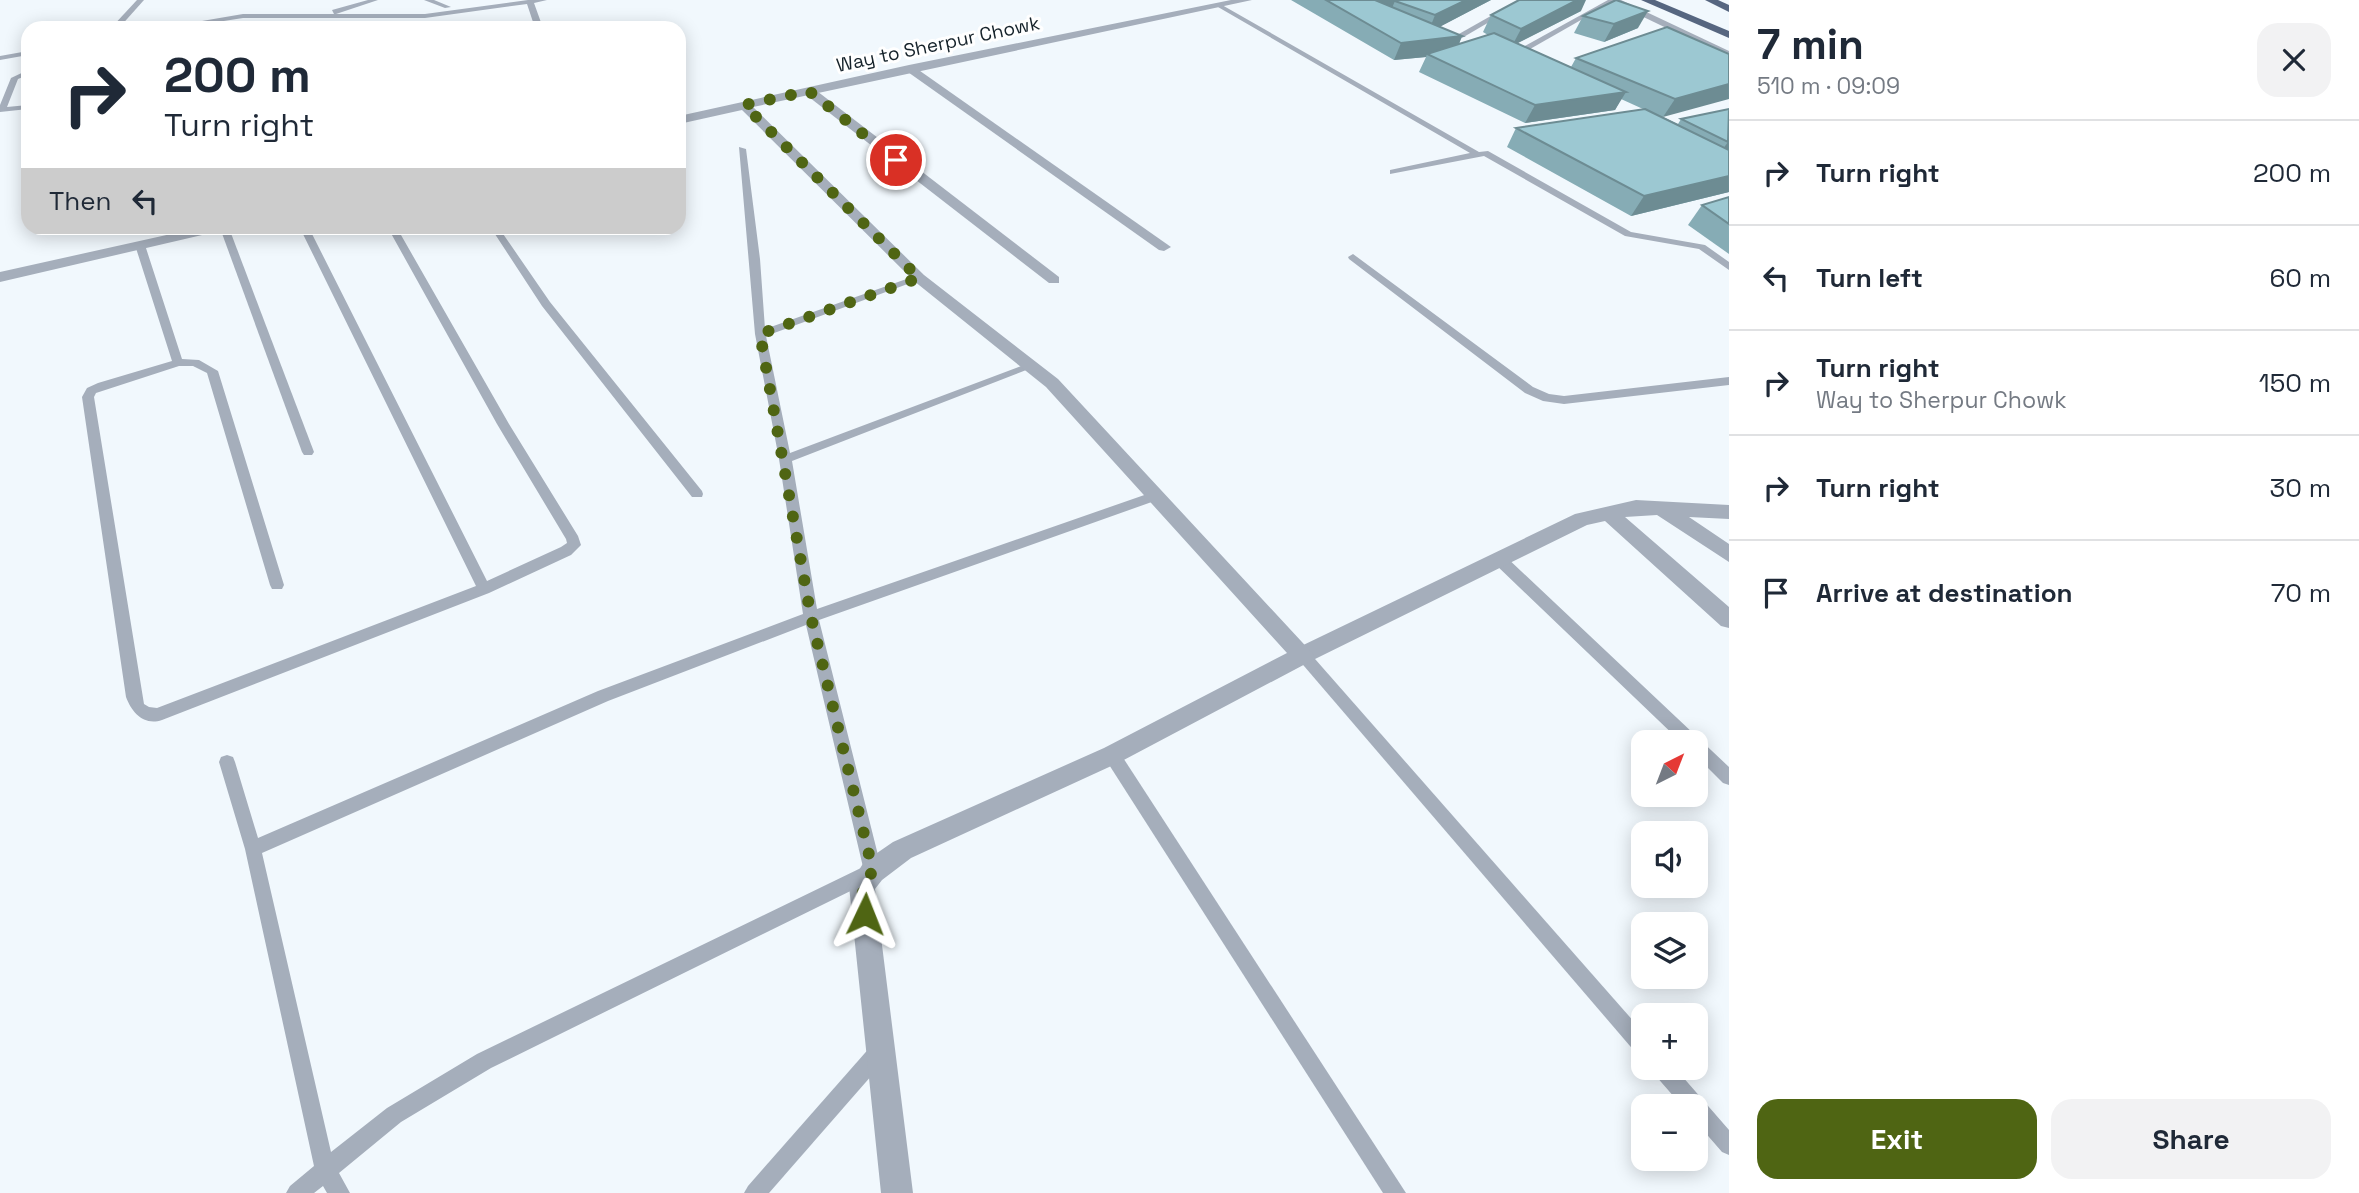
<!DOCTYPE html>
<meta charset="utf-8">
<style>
:root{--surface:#fff;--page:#f2f2f3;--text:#1f2937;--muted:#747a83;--line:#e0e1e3;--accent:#4f6513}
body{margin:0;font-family:"Space Grotesk",sans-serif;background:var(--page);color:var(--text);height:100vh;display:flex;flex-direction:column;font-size:26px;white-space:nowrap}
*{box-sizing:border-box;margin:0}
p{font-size:23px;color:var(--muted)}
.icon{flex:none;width:38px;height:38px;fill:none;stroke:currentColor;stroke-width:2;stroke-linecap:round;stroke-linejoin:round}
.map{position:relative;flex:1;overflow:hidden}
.sheet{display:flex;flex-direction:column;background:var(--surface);width:630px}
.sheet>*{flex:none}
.top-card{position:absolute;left:21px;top:21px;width:665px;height:214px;border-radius:21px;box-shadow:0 4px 18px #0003;background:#fff;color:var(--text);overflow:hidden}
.needle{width:46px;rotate:42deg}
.buttons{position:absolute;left:1631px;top:730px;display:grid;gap:14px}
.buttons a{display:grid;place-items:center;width:77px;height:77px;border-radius:14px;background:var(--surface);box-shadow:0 4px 18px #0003;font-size:35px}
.pin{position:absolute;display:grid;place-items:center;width:60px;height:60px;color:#fff;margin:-30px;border:4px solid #fff;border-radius:50%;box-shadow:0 2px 7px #0007}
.me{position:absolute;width:77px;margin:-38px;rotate:2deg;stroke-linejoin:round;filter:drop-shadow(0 0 5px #0008)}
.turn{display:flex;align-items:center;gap:24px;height:147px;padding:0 28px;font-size:32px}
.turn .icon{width:91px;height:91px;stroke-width:2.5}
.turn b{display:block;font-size:49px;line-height:60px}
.then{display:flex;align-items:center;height:66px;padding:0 28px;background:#0003;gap:14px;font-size:26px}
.round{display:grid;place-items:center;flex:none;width:74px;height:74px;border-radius:21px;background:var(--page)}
.head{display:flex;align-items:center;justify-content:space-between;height:119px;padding:0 28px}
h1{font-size:42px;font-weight:700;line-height:52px}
.primary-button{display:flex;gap:14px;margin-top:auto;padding:14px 28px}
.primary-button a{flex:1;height:80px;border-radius:21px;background:var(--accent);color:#fff;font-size:28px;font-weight:700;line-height:80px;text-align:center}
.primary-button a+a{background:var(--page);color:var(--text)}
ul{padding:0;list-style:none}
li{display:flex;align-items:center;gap:21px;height:105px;padding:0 28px;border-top:2px solid var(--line)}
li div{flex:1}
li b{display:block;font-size:26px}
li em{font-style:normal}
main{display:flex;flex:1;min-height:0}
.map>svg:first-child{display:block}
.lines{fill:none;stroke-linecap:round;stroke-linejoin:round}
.service{fill:#a5aebb;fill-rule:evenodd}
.minor{fill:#a5aebb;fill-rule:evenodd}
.tertiary{fill:#a5aebb;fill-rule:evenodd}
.trunk{fill:#566680;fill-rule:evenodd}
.wall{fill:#86acb5}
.shaded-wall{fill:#6d8c93}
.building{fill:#9cc8d2;stroke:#6d8c93;stroke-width:2}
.route{stroke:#4f6513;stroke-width:12;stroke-dasharray:0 21.6}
.labels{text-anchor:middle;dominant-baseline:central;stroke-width:6;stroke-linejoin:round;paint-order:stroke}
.far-street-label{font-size:19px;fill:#16232b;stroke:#fff}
</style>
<main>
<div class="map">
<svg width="1729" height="1193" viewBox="0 0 1729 1193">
<rect width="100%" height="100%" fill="#f1f8fd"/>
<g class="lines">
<!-- service -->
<g class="service">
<path d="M137 0H144L119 28H111Z"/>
<path d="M368 0H378L336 14H425L528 0H547L534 3 543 28H535L527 4 425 18H243L179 28H161L243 14H334L332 10Z"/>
<path d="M424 0H434L451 7 445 8Z"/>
<path d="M1519 0H1527L1450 45 1443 43Z"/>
<path d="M1608 0H1616L1523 53 1516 51Z"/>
<path d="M1218 5H1222L1479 152 1488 151 1631 232 1705 245 1729 262V270L1699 249 1625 236 1484 156 1390 174V170L1470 153 1218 7Z"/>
<path d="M28 51V55L0 60V56Z"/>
<path d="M28 70V75L18 79 7 107 28 105V109L0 112V105L11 78Z"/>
<path d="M739 147 746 149 760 259 765 329 915 276 924 278 766 336 790 453 1029 363 1033 361 1039 365 792 461 817 609 1153 492 1158 490 1164 495 1163 498 819 620 882 871 879 877 491 1068 401 1122 339 1173 350 1193H327L323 1186 314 1193H286L290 1186 314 1166 245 849 219 762 221 757 227 755 233 757 235 762 258 838 598 691 803 614 779 459 755 334ZM806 625 863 867 477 1054 387 1108 331 1152 262 853 608 701Z"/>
<path d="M220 228H229L314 452 312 455H304L302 452Z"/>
<path d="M300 228H309L487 581 561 547 567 543 566 539 497 424 388 228H397L509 424 578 536 581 545 571 555 489 593 162 720C144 726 132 713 126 697L82 397 87 388 98 383 172 361 135 245 137 243 145 245 182 359 199 360 218 371 284 585 282 589H272L270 585 207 373 193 366H179L96 393 94 397 144 704 149 707 157 708 476 586Z"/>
<path d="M491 228H499L550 302 702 491 703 494 702 497H692L542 306Z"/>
<path d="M1353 254 1533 387 1549 394 1564 396 1729 377V385L1564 404 1543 401 1525 393 1349 259 1348 257Z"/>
<path d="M1499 554 1504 555 1729 767V785L1723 783 1696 756V742H1681L1494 563 1492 559 1494 555Z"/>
<path d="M1303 649 1308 651 1643 1032V1056L1636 1053 1298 659 1296 655 1298 651Z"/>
<path d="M1112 748 1118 750 1406 1193H1383L1106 760 1104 755 1106 750Z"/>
<path d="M879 1042 886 1045 889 1052 886 1059 769 1193H744L748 1186 872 1045Z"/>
<path d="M1652 1068H1675L1729 1130V1155L1722 1152 1696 1122V1106H1682L1655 1075Z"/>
</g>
<!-- minor -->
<g class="minor">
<path d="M905 66H913L1171 247 1164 251 1159 250 905 70Z"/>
<path d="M805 88H813L1059 277V283H1049L805 94Z"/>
<path d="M1636 500 1729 505V519L1689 517 1729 544V562L1657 515 1625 517 1729 607V628L1721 626 1605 521 1587 525 1311 661 1303 664 1295 661 1292 655 1295 649 1575 514Z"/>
</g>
<!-- tertiary -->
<g class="tertiary">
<path d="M1231 0H1252L753 107 924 275 1058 379 1314 655 1311 661 1120 762 911 858 882 880 875 889 913 1193H881L849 886 864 862 893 842 1104 748 1287 653 1046 387 914 281 742 110 679 124V116L909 65Z"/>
<path d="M1608 0H1621L1729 51V58Z"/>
<path d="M198 228H222L215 232 0 282V272Z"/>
</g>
<!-- trunk -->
<g class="trunk">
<path d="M1641 0H1655L1729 31V38Z"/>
<path d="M1705 0H1718L1729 5V12Z"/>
</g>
</g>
<!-- wall -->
<g class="wall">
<path d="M1291 0H1491L1439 27 1462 36 1459 44 1488 35 1483 32 1491 15 1581 11 1517 43 1571 67 1576 58 1729 54 1663 117 1678 124 1681 119 1729 109V192L1631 216 1507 147 1516 128 1643 109 1621 99 1615 110 1525 123 1419 72 1426 57 1394 60Z"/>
<path d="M1583 16 1638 28 1604 42 1574 33Z"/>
<path d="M1729 197V254L1688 225 1702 205Z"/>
</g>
<!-- shaded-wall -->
<g class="shaded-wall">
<path d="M1375 0H1401L1395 1 1392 8Z"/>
<path d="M1466 0H1491L1428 33 1435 15Z"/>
<path d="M1577 0H1586L1581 11 1512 46 1521 29Z"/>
<path d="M1648 11 1638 28 1604 42 1614 24Z"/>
<path d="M1462 36 1455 54H1427L1426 57 1394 60 1401 43Z"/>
<path d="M1729 84V99L1663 117 1675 99Z"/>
<path d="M1626 92 1615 110 1525 123 1535 105Z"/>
<path d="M1729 141V157L1715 160 1728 142Z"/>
<path d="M1729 176V192L1631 216 1644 196Z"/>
</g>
<!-- building -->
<g class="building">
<path d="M1326 0H1375L1462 36 1401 43Z"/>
<path d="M1396 0H1466L1435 15 1395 1Z"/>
<path d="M1519 0H1577L1521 29 1491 15Z"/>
<path d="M1616 0 1648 11 1614 24 1583 16Z"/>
<path d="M1667 27 1729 54V84L1675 99 1576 58Z"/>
<path d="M1494 33 1626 92 1535 105 1427 54Z"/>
<path d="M1645 109 1729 150V176L1644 196 1516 128Z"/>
<path d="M1729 109 1728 142 1681 119Z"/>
<path d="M1729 197V224L1702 205Z"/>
</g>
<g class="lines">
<!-- route -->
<path class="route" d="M865 914 862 886 873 871 811 617 760 334 919 278 744 105 809 91 896 160"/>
</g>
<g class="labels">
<!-- far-street labels -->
<g class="far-street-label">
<text transform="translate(938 44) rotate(-12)">Way to Sherpur Chowk</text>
</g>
</g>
</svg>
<div class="buttons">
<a><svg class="needle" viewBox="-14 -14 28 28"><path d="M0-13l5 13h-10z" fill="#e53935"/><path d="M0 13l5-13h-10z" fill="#747a83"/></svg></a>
<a><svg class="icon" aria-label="sound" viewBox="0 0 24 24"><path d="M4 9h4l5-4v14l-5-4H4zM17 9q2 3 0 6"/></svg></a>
<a><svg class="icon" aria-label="layers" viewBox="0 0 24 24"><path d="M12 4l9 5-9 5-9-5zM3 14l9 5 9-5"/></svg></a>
<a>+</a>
<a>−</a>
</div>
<div class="pin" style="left:896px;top:160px;background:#d93025"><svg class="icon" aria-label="arrive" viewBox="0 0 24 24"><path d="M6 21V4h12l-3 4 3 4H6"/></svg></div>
<svg class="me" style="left:865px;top:914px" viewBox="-20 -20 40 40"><path d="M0-17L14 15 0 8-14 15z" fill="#4f6513" stroke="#fff" stroke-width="4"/></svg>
<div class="top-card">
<div class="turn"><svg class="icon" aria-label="right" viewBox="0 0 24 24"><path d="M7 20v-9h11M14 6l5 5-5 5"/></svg><div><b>200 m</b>Turn right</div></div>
<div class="then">Then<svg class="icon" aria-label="left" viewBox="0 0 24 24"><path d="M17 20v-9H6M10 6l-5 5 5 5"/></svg></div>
</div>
</div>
<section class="sheet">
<div class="head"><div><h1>7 min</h1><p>510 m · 09:09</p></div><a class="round"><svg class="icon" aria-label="close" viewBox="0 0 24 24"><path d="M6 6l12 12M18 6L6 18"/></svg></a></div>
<ul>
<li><svg class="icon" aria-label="right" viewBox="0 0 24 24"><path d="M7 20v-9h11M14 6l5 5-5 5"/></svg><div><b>Turn right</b></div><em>200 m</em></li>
<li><svg class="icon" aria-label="left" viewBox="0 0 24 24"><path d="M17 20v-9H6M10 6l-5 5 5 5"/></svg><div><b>Turn left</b></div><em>60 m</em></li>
<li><svg class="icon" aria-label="right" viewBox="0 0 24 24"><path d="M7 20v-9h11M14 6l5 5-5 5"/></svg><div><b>Turn right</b><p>Way to Sherpur Chowk</p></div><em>150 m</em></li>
<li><svg class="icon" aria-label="right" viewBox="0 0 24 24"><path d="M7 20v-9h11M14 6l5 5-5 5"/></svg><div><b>Turn right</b></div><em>30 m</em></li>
<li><svg class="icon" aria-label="arrive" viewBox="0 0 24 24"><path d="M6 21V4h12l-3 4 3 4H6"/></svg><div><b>Arrive at destination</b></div><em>70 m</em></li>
</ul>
<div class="primary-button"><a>Exit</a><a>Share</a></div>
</section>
</main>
